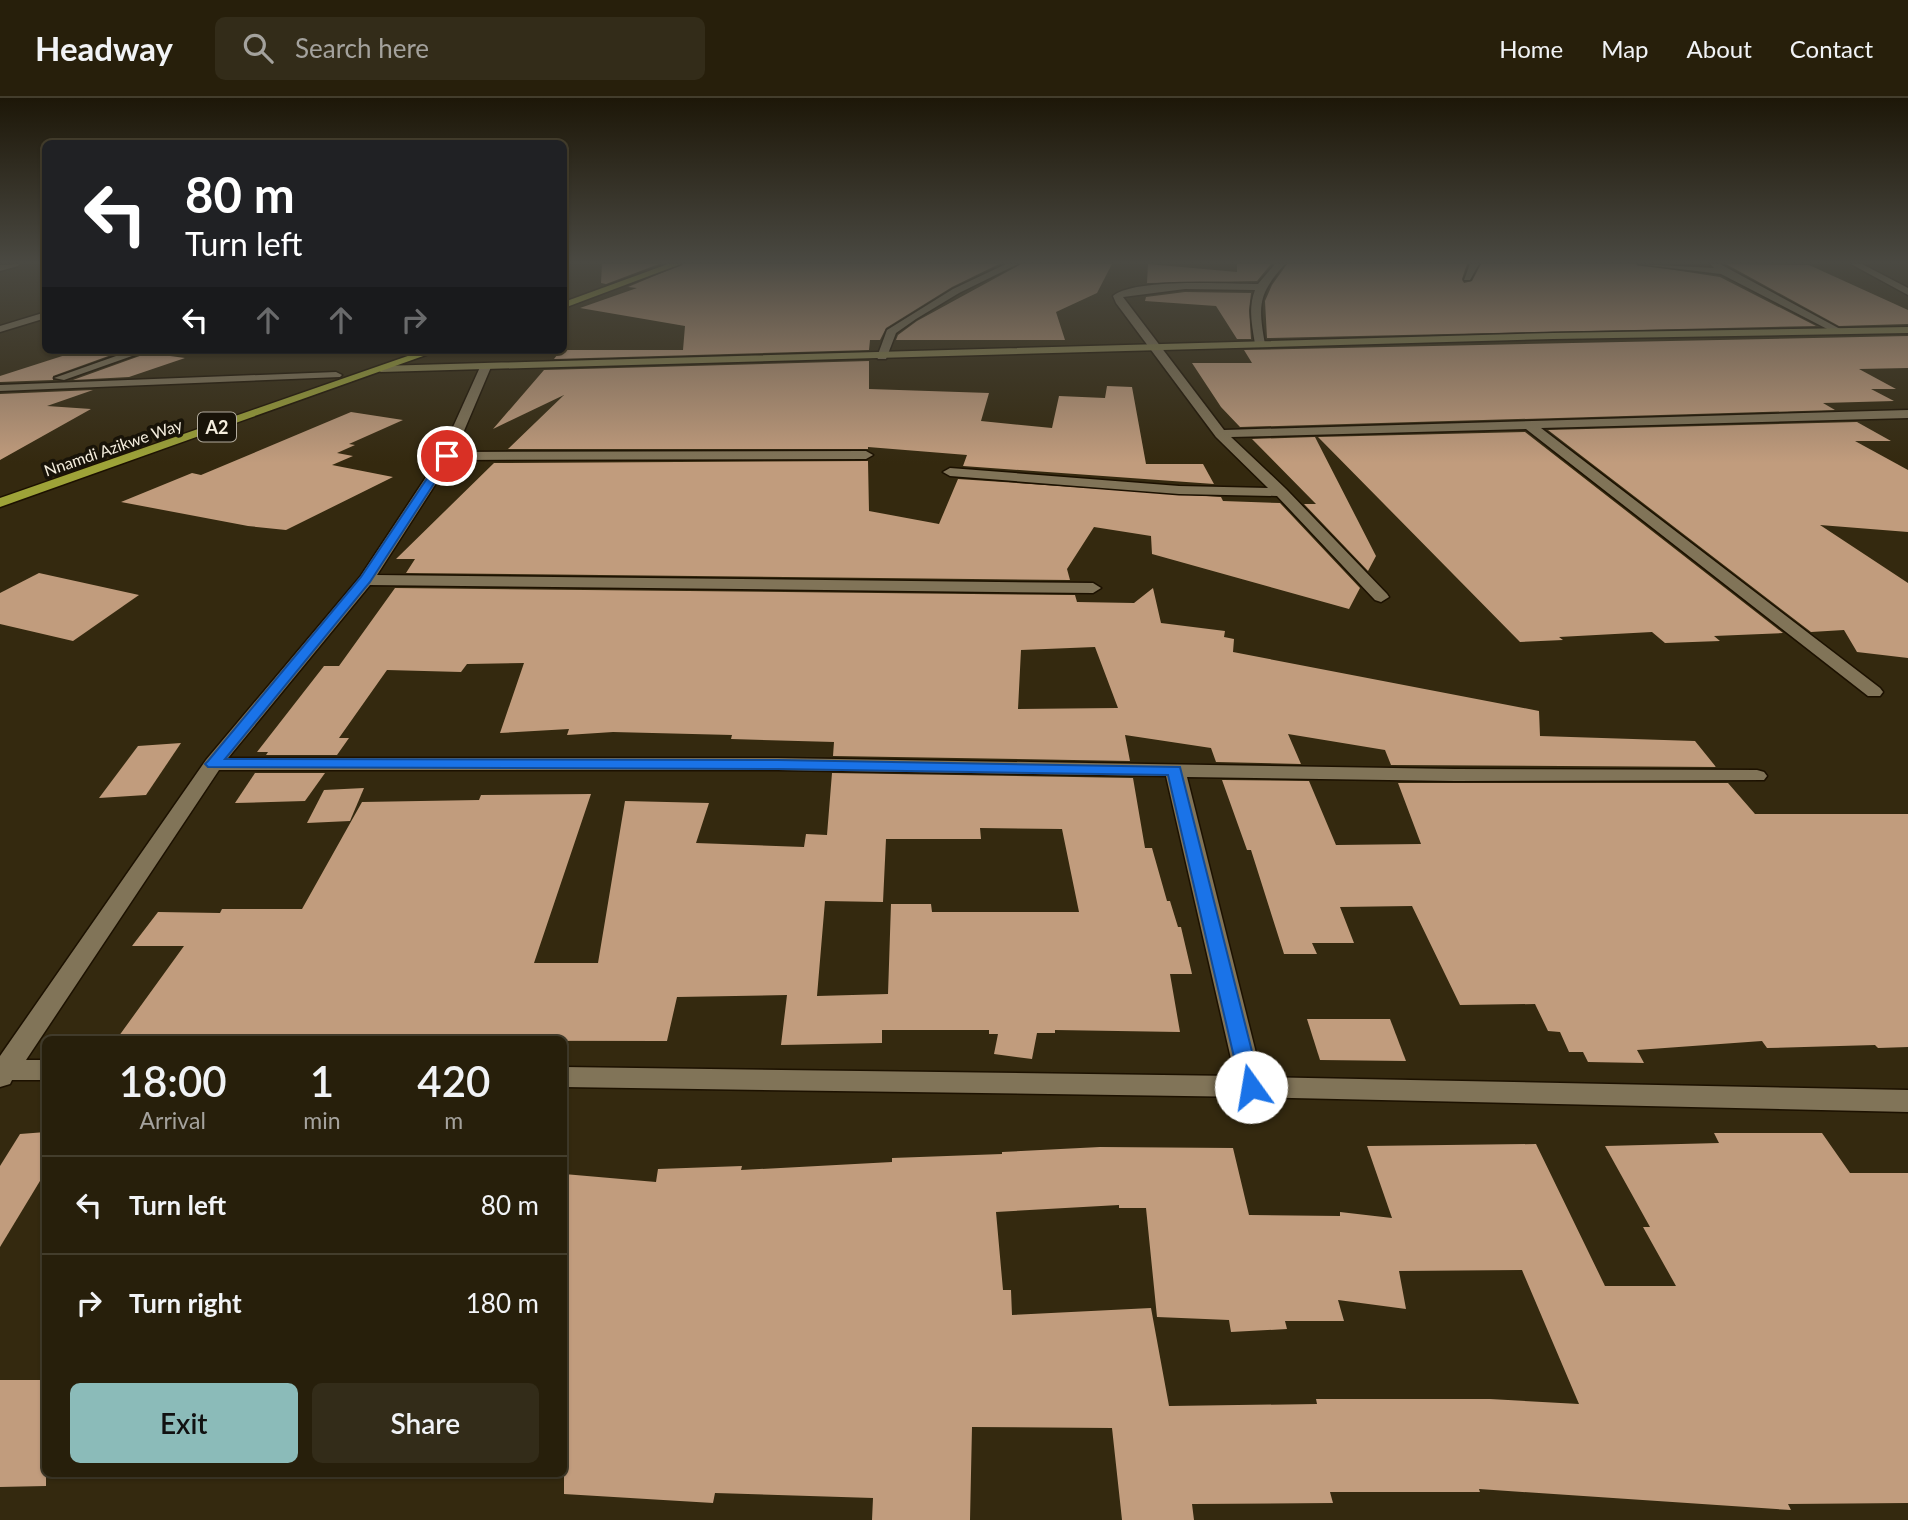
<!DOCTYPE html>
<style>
:root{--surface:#271f0b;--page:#332c19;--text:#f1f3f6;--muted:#a4a29d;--line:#433d2c;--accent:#8bbbb9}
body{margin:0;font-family:Lato,sans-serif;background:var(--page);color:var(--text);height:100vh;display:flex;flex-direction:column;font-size:26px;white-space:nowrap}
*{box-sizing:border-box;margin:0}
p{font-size:23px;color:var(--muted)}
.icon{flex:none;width:38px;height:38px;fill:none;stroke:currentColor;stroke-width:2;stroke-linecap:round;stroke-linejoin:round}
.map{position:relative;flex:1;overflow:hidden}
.side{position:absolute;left:42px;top:938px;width:525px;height:441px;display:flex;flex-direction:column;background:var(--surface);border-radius:10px;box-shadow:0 2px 5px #0004,0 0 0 2px var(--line)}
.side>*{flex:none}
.top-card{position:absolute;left:42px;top:42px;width:525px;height:214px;border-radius:10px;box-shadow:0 2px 5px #0004,0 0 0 2px var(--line);background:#202124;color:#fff;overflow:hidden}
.pin{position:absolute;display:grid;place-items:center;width:60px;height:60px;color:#fff;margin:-30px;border:4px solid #fff;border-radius:50%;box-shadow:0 2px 7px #0007}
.me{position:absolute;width:77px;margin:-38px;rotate:347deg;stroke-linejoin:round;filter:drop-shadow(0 0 5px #0008)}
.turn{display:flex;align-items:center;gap:24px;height:147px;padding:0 28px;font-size:32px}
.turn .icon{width:91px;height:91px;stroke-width:2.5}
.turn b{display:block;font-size:49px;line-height:60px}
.lanes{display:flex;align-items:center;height:66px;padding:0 28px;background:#0003;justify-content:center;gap:35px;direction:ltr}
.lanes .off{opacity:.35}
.eta{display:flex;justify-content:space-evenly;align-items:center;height:119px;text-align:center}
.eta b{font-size:42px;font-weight:600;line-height:49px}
.action{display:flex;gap:14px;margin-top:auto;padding:14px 28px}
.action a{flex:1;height:80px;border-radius:10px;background:var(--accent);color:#111;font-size:28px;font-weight:600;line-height:80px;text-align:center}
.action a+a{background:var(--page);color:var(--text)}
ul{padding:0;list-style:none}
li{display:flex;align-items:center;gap:21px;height:98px;padding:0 28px;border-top:2px solid var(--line)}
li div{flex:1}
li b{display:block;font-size:26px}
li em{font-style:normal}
header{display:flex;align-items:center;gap:42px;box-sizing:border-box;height:98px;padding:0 35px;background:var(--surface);border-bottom:2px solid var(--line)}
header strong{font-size:33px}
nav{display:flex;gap:38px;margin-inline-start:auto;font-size:24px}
.search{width:490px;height:63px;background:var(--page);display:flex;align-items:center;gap:18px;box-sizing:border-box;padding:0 24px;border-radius:10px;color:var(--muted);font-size:26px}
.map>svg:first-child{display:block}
.building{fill:#c19c7d;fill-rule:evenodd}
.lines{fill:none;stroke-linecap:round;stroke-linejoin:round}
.street-casing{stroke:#1c1100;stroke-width:3}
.secondary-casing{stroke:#1c1100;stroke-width:3}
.highway-casing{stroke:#1c1100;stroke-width:3}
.street{fill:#817458;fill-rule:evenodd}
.secondary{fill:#8a824e;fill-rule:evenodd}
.highway{fill:#9ea338;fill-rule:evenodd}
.route{fill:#1a73e8;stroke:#114b97;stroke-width:2}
.labels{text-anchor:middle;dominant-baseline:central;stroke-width:7;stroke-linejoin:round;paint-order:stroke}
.far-street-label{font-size:16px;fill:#f5eede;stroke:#181308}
.shield{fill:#181308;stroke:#b3ac9e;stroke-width:2}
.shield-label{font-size:18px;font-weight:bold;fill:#f5eede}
</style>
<header>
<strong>Headway</strong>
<div class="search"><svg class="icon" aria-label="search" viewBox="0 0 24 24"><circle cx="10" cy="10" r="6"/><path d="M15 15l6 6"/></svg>Search here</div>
<nav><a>Home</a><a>Map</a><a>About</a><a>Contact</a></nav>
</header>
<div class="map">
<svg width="1908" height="1422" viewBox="0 0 1908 1422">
<rect width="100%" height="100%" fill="#34290f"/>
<!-- building -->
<g class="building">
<path d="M602 166H659L606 186 601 185Z"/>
<path d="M683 166H999L952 189 886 230 880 242H870L869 252 554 261 561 252H683L685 228 580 210 637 190 628 189Z"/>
<path d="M1021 166H1112L1097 195 1056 214 1065 242H896L898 237 917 223Z"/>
<path d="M1148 166 1237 174V166H1271L1257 183 1147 185Z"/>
<path d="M1287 166H1467L1462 181 1464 185 1472 183 1481 166H1636L1720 179 1816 228 1267 240 1265 203 1272 187Z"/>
<path d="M1726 166 1809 167 1908 212V226L1839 228Z"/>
<path d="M1185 194 1251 195 1249 212 1251 241H1237L1216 208 1145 203 1146 199Z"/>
<path d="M1908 238V270L1859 271 1896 291H1871L1894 303 1823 305 1835 312 1240 329 1221 309 1192 265H1252L1244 252Z"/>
<path d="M81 252H125L53 278V282L0 284V278Z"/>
<path d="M148 255 185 260 129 279 73 282Z"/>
<path d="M869 263V291L989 295 981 323 1052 330 1059 298 1105 300 1107 288 1132 289 1146 366H1203L1214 386 963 368 967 357 868 349V351H508L564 297 493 331 544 272Z"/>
<path d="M93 292 47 308 91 311 0 362V296Z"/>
<path d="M351 314 403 322 349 346 355 347 337 355 353 358 332 367 393 379 286 432 248 428 121 404 192 375 201 377Z"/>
<path d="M1857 324 1891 343H1855L1908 372V434L1820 427 1908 485V560L1857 554 1844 532 1811 534 1548 332Z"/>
<path d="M1525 334 1783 535 1714 538 1720 543 1665 545 1652 534 1559 539 1563 542 1520 544 1318 339Z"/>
<path d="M1315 339 1376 458 1368 473 1304 406H1316L1252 341Z"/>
<path d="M868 363 869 413 939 426 958 381 1221 399 1223 403 1280 405 1360 490 1349 511 1152 456 1151 438 1094 429 1067 471 1070 482 406 475 415 461H396L494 365Z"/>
<path d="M39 475 139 497 73 543 0 526V495Z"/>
<path d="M395 490 1075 497 1077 504 1134 505 1153 490 1161 525 1225 533 1224 539 1234 541 1233 554 1539 613 1540 638 1695 643 1716 669 1391 667 1385 652 1288 636 1301 666 1216 664 1211 650 1125 637 1130 663 833 658 834 644 731 641 732 637 613 634 567 637 569 631 500 635 524 565 467 566 461 574 387 572 339 640H349L337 657H266L268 654H257L324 568H339ZM1095 549 1118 610 1018 611 1021 552Z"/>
<path d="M181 645 146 697 99 700 138 648Z"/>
<path d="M255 675H325L305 703 235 705Z"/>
<path d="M832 675 1133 680 1145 750H1152L1167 803H1170L1178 829H1181L1192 876H1170L1180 934 1055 932V935H1037L1032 961 994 956 998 936H989V932H882V945L781 947 787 897 677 899 667 943 116 942 184 848H132L158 814 220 815 222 811H302L362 704 479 702 481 697 591 696 534 865H598L625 703 709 705 696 745 804 749 806 736 827 737ZM980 730 1062 731 1079 814H932L931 806H891L888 896 817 898 825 803 883 804 886 741H981Z"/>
<path d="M1222 682 1309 683 1336 747 1421 746 1398 685H1728L1755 716H1908V949L1878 950 1875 947 1767 950 1762 943 1637 952 1644 965 1588 964 1583 954H1569L1560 934 1548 933 1535 906 1460 907 1412 808 1340 809 1354 845H1312L1317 856H1284L1251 752H1247Z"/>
<path d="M364 690 350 723 307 725 324 692Z"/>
<path d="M1307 921H1390L1406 963 1320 962Z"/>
<path d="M46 1034V1073L0 1149V1068L20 1036Z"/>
<path d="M1714 1035H1822L1850 1075H1908V1405L1788 1406 1791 1412 1479 1391 1480 1394H1330L1333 1405 1192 1406 1194 1422H1122L1112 1330 972 1329 970 1422H872L873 1400 715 1395 713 1405 564 1396V1076L656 1084 658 1071 742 1068 741 1072 892 1064V1060L1002 1056V1054L1100 1049 1233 1050 1249 1117 1340 1118V1114L1392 1120 1367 1048 1536 1046 1605 1188H1676L1643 1129H1650L1605 1048 1719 1045ZM1119 1107V1110H1146L1157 1219 1229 1222 1231 1234 1287 1231 1285 1223H1344L1338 1202 1406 1211 1399 1173 1522 1172 1579 1306 1490 1301H1316L1317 1306 1169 1308 1151 1210 1012 1217 1011 1192H1003L996 1114Z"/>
<path d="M0 1282H46V1388L0 1389Z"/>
</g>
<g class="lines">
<!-- street casing -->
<g class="street-casing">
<g id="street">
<path d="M19 166 18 168 0 173V167Z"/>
<path d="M1006 166H1018L959 195 916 221 896 235 886 261H878L877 259 887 232 953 191Z"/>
<path d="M1275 166H1285C1258 196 1258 207 1265 246L1260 249 1255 246C1252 227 1248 210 1255 192L1185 191 1123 199 1224 332 1908 312V320L1541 330 1880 590 1883 594 1880 598H1868L1526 331 1231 339 1286 391 1387 496 1389 499 1381 504 1375 502 1277 398 1179 396 950 378 943 374 950 370 1179 388 1268 390 1216 339 1116 205 1113 198C1134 180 1228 186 1258 186Z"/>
<path d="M1470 166H1479L1470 182H1464Z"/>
<path d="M1638 166 1714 170 1710 166H1720L1842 232 1833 234 1721 176Z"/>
<path d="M1851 166H1862L1908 190V197Z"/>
<path d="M46 214V220L0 234V228Z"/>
<path d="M133 252H149L64 282 54 280Z"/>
<path d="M481 267 491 269 455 354 866 353 873 357 866 361 451 362 377 477 1093 485 1101 490 1093 495 370 487 228 660H778L1455 671 1757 672 1764 674 1767 678 1764 682 1455 683 1187 679 1262 979 1908 992V1014L1251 999 564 989V969L1235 978 1166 678 778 672H219L26 962H46V982H12L10 986 0 989V958L206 662 360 479 440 358Z"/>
<path d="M336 274 342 277 340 279 0 293V287Z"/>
</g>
</g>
<!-- secondary casing -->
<g class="secondary-casing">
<path id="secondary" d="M1908 229V235L1553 241 381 274 375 271 381 268 1553 235Z"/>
</g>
<!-- highway casing -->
<g class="highway-casing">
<g id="highway">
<path d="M668 166H681L564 210V204Z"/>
<path d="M425 252H440L0 409V400Z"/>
</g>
</g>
<!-- street -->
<use href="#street" class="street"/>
<!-- secondary -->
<use href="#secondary" class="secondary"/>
<!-- highway -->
<use href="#highway" class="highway"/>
</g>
<!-- sky -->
<linearGradient id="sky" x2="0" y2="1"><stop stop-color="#1d1708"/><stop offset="0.45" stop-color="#4a4942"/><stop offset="1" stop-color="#4a4942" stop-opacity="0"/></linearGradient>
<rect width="1908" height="365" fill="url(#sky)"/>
<!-- route -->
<path class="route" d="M447 355 452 358 370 484 225 661 778 662 1180 669 1261 989 1258 994 1251 997 1244 994 1241 989 1168 677 778 671 208 669 205 666 208 663 361 479 442 358Z"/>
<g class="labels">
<!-- far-street labels -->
<g class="far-street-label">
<text transform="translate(113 349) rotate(-19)">Nnamdi Azikwe Way</text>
</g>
<!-- shield labels -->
<rect class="shield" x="198" y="314.5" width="38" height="29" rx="5"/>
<g class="shield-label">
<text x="217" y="329">A2</text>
</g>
</g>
</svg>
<div class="pin" style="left:447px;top:358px;background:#d93025"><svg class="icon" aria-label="arrive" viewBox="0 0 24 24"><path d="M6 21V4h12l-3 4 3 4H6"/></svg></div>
<svg class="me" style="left:1251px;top:989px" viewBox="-20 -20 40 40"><circle r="19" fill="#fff"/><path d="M0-13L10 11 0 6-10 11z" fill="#1a73e8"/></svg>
<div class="top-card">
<div class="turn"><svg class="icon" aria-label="left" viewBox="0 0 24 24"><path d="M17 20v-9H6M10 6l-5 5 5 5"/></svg><div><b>80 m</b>Turn left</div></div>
<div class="lanes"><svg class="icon" aria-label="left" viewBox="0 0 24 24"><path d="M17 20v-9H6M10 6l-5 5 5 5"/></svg><svg class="icon off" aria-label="ahead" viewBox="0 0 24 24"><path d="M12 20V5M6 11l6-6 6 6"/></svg><svg class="icon off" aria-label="ahead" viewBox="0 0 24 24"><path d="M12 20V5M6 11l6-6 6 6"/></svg><svg class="icon off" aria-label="right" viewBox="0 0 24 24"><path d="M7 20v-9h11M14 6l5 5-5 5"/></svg></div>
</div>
<section class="side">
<div class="eta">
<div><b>18:00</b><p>Arrival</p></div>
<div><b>1</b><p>min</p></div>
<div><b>420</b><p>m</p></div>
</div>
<ul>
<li><svg class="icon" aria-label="left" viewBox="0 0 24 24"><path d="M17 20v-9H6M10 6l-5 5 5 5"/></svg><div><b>Turn left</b></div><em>80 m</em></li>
<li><svg class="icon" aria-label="right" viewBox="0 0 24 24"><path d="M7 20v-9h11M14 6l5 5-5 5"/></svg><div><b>Turn right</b></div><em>180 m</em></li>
</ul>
<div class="action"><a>Exit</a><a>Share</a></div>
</section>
</div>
